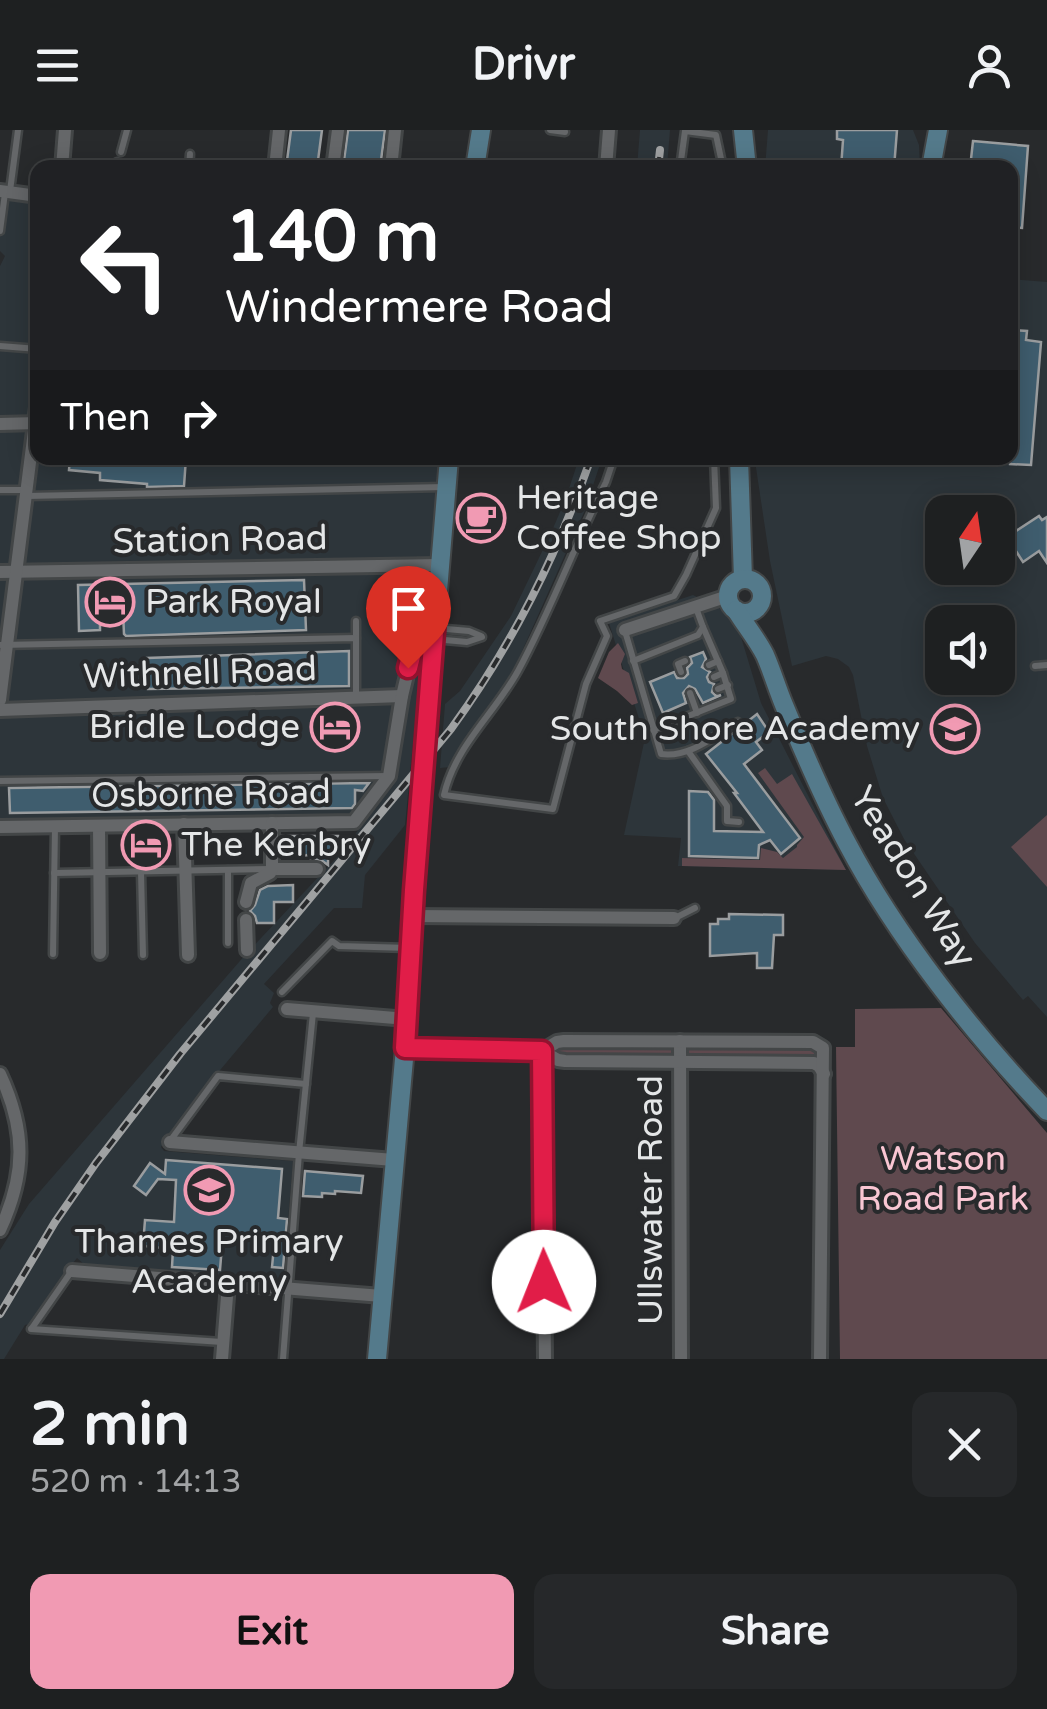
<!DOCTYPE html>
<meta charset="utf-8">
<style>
:root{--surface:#1e2021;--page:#26282a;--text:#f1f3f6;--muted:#a1a3a5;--line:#3c3e3f;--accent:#f19ab3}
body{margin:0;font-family:"Varela Round",sans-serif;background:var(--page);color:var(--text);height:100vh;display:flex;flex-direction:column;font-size:38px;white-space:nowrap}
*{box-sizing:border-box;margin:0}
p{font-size:32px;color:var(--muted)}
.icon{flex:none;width:55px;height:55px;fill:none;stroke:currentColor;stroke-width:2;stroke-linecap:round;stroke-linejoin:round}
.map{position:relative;height:1229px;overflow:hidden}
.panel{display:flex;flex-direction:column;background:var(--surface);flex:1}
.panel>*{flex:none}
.hud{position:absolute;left:30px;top:30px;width:988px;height:305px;border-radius:20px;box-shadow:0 5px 25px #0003,0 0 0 2px var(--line);background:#202124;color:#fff;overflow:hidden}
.needle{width:65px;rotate:13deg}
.controls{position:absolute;left:925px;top:365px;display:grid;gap:20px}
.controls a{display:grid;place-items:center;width:90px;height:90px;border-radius:20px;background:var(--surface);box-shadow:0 5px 25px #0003,0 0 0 2px var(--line);font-size:50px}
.pin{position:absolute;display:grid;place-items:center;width:85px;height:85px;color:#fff;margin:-102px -42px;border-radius:50% 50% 50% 0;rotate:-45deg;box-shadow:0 0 10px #0007}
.pin .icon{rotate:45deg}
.me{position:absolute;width:110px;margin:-55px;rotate:359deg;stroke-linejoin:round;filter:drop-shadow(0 0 8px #0008)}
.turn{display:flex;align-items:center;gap:35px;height:210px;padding:0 30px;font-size:45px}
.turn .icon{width:130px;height:130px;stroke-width:2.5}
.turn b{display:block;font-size:70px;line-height:85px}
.then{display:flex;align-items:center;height:95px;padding:0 30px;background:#0003;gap:20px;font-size:38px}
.round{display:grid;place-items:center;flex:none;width:105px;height:105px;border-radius:20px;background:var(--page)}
.headline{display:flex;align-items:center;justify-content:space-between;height:170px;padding:0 30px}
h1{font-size:60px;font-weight:700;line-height:75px}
.cta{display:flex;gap:20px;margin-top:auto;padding:20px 30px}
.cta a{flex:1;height:115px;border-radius:20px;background:var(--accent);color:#111;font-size:40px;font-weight:700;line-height:115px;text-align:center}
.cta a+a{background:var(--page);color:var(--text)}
header{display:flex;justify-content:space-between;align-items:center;height:130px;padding:0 30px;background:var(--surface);font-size:45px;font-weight:700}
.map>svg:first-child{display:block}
.built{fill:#2d353a;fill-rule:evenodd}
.green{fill:#5f494e}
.building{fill:#3f5d6e;stroke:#9a9d9f;stroke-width:2.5}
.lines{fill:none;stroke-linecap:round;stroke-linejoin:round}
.lane-casing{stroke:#434647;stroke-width:11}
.street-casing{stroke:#434647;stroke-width:18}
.secondary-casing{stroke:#434647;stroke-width:22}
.lane{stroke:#656769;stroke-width:6}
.street{stroke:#656769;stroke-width:12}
.secondary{stroke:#547a8b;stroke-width:18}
.rail-casing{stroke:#9fa1a2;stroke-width:8}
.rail{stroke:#282a2c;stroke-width:4;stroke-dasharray:11;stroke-linecap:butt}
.secondary-bridge-casing{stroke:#434647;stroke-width:22;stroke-linecap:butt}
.secondary-bridge{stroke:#547a8b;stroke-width:18}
.route-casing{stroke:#92132f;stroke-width:25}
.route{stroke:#e11d48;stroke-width:18}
.labels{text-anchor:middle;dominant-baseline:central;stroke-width:8;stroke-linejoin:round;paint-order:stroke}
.poi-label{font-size:35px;fill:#e4e6e7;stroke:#282a2c;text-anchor:start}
.street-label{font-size:35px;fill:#e4e6e7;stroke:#282a2c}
.park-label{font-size:35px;fill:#f9c6d3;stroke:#282a2c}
</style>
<header><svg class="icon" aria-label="menu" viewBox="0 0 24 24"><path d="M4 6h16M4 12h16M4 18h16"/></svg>Drivr<svg class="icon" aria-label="person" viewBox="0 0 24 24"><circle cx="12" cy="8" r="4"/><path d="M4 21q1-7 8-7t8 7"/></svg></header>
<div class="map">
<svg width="1047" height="1229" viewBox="0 0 1047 1229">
<rect width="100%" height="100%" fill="#282a2c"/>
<!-- built -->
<g class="built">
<path d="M640 0H670L667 37H637Z"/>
<path d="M768 0H913L919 15 920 37 765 38Z"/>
<path d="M7 62 37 67 38 328H441L405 695 365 745 362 778H334L264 854 274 863 270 873 273 877 221 939 161 1017 164 1021 293 1031 283 1150 85 1135 77 1128 54 1157 50 1167 33 1193 25 1195 4 1229H0V1120L29 1074 246 824 339 725 395 653 358 695 0 697V136L5 126 0 121V106Z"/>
<path d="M1010 149 1047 152V887L1028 866 1023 870 975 813 904 709 883 668 867 616 853 545 849 537 838 529 826 526 792 536 770 431 755 331 898 333 899 328H1010ZM942 382H998V438H942ZM942 492H998V548H942Z"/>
<path d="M579 328H602L585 380 515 537 450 637 440 638 445 574 460 561 511 486 551 403 566 368Z"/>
<path d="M693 465 719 478 738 497 761 573 846 740 678 736 681 708 624 705 645 608 609 493Z"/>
</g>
<!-- green -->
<g class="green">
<path d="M618 513 625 524 621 534 622 539 629 543 638 573 632 575 617 561 598 548 609 522Z"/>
<path d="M765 638 777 654 792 644 846 740 682 736V728L760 730 761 718 777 722 783 728 797 717V715L804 707 758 643Z"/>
<path d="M1047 685V757L1011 717Z"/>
<path d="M941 878 1047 1003V1229H840L836 917H855V879Z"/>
<path d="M557 912 818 913 822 939 565 931 542 921Z"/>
</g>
<!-- building -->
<g class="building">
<path d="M291 0H322L317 38H286Z"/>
<path d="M348 0H385L380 38H343Z"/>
<path d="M837 0H897L894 38H841L843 10 837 9Z"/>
<path d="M973 11 1028 16 1022 98 1010 97V38H970Z"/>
<path d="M1010 200 1027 201 1026 210 1041 212 1031 335 1010 334Z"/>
<path d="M70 328H186L184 356 147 357V354L100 350V343L69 340Z"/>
<path d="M1039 386 1042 390 1047 387V433L1039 421 1023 432 1007 407Z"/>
<path d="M304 450 306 500 126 506 124 504 123 481 100 482V500L79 501 78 455Z"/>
<path d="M349 521V556L148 559 147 528Z"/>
<path d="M703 522 706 529 702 537 710 542 707 547 709 552 714 554 712 562 716 566 721 565 703 573 695 559 689 556 683 563 686 573 663 583 650 552 674 542 677 548H684L688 544 687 538 692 533 690 527Z"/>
<path d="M757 584 769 602 756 612 762 620 744 634 800 708 781 724 770 710 759 715 758 728 689 726V661L708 662 714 670V701L763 702 734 663H737L706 624Z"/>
<path d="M369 653 363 661 355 660V674L352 678 10 683 9 658Z"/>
<path d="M282 706H338V724H328V735L321 730 311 729 310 725 282 726Z"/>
<path d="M293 755V772H274V793H257L255 786 250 781 255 775 260 760 268 756Z"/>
<path d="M729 784 783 785V805H774L772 838H757V823L710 826V794H718V789H729Z"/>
<path d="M166 1030 282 1039 278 1088 287 1089 283 1138 272 1137 275 1106 223 1103 220 1140 172 1137 173 1119 143 1116 145 1090 174 1092 176 1050 158 1049 146 1065 134 1056 150 1033 165 1044Z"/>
<path d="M305 1041 363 1046 361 1063 335 1061V1064L322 1063V1067L303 1066Z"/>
</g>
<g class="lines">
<!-- lane casing -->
<g class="lane-casing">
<g id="lane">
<path d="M550 0 565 2"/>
<path d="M121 22 127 0"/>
<path d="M199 36 209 38"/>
<path d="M117 38V32"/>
<path d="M189 38 190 24"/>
<path d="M680 38 685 1 716 5 723 38"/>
<path d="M10 61 18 0"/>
<path d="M0 101 5 63"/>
<path d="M0 216 38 219"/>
<path d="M614 328 606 352C575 414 551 480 518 541 495 583 455 616 444 665L553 679 586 554 607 506 600 491 674 466 686 445 716 378 714 328"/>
<path d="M0 360H27"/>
<path d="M27 366 445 357"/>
<path d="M356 491V508"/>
<path d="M435 498 469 501 481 506"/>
<path d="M625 501 661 624C689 628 715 606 738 592"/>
<path d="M434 509 467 512 482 507"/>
<path d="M0 515 356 508V566"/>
<path d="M633 531 698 505 703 497 696 478"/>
<path d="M709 535 718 531"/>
<path d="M1035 536 1047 535"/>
<path d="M681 542 678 534 685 531"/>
<path d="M714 547 723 543"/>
<path d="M718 559 728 555"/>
<path d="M690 563 697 583"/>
<path d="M653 600 731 569 723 543 703 497"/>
<path d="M688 621 727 676V691L739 692"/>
<path d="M0 651 389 646"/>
<path d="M228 740V813"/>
<path d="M141 742 143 825"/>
<path d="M54 743 271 739"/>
<path d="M675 788 695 778"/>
<path d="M53 824 55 697"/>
<path d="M282 862 332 811 339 816 409 818"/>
<path d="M170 1011 218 946 306 954"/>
<path d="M32 1198 71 1142"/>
<path d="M31 1199 222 1212"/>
<path d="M283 1229 299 1023 313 883"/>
</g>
</g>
<!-- street casing -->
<g class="street-casing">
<g id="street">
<path d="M62 38 65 0"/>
<path d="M275 38 279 0"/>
<path d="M333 38 338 0"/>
<path d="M391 38 395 0"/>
<path d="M606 38 609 0"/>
<path d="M0 61 38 66"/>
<path d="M0 294 38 293"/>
<path d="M0 442 440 435"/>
<path d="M625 500 728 466"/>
<path d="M0 570 38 269"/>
<path d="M0 580 402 566"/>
<path d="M184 694 188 825"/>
<path d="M99 696 100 823"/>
<path d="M0 697 354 692 389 646 402 566 415 511 435 479"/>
<path d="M272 739H317"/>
<path d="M246 772 251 753 270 743 272 739V693"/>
<path d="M413 786 674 788"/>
<path d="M246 790 247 820"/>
<path d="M287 879 407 889"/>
<path d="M680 911 681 1229"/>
<path d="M405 918 542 921 558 930 565 931 814 933 819 936 824 944"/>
<path d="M542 921 557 912 564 911 813 912 823 918 820 1229"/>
<path d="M542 921 545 1229"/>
<path d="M0 944C26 1000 26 1044 0 1100"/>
<path d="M170 1012 394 1030"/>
<path d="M72 1141 382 1166"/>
<path d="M222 1229 228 1154"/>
</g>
</g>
<!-- secondary casing -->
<g class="secondary-casing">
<g id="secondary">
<path d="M743 0 747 38"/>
<path d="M475 38 481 0"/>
<path d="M931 38 938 0"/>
<path d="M739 328 743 449"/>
<circle cx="745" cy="466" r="17"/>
<path d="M736 480C745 495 757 509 765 525 772 541 777 558 784 575 803 621 823 668 847 713 896 806 974 905 1047 981"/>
<path d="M425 618 449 328"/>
<path d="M377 1229 405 918 420 683"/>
</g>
</g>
<!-- lane -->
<use href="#lane" class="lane"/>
<!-- street -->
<use href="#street" class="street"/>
<!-- secondary -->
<use href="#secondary" class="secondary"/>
<!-- rail casing -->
<g class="rail-casing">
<g id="rail">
<path d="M658 38 660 20"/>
<path d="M0 1184 55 1092 96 1033 180 924 451 599C513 514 556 427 591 328"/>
</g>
</g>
<!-- rail -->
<use href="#rail" class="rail"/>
<!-- secondary-bridge casing -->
<g class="secondary-bridge-casing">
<path id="secondary-bridge" d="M420 683 425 618"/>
</g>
<!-- secondary-bridge -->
<use href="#secondary-bridge" class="secondary-bridge"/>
</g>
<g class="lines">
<!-- route casing -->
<g class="route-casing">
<path id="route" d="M408 538 415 510 436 477 414 760 405 918 542 921 544 1152"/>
</g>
<!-- route -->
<use href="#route" class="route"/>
</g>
<!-- icons -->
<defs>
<g id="cafe-ring" transform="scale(2.5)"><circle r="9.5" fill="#282a2c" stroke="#f19ab3" stroke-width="1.5"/><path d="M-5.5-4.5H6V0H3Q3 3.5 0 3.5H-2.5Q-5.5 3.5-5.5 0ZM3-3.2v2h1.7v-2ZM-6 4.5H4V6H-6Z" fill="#f19ab3"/></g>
<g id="hotel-ring" transform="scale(2.5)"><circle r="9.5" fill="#282a2c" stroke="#f19ab3" stroke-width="1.5"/><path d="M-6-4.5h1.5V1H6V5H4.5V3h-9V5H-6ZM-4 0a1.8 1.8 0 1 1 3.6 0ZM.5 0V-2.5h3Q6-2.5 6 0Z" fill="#f19ab3"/></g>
<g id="school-ring" transform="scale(2.5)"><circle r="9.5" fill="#282a2c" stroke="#f19ab3" stroke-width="1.5"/><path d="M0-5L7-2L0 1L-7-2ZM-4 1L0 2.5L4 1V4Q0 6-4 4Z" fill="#f19ab3"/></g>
</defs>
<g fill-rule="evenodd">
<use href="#cafe-ring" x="481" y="388"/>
<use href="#hotel-ring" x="110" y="472"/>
<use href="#hotel-ring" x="335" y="597"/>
<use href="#school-ring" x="955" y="599"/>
<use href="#hotel-ring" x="146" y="715"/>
<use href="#school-ring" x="209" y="1060"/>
</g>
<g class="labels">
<!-- poi labels -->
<g class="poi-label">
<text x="516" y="368">Heritage<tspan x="516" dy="40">Coffee Shop</tspan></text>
<text x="145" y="472">Park Royal</text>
<text x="300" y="597" text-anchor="end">Bridle Lodge</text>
<text x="920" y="599" text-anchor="end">South Shore Academy</text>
<text x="181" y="715">The Kenbry</text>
<text x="209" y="1112" text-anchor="middle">Thames Primary<tspan x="209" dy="40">Academy</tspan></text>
</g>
<!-- street labels -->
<g class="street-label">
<text transform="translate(220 410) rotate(-1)">Station Road</text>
<text transform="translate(200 543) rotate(-2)">Withnell Road</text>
<text transform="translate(211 664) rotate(-1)">Osborne Road</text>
<text transform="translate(913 747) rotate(58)">Yeadon Way</text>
<text transform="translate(651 1070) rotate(-90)">Ullswater Road</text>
</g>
<!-- park labels -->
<g class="park-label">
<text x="943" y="1029">Watson<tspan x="943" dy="40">Road Park</tspan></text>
</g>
</g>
</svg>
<div class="controls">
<a><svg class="needle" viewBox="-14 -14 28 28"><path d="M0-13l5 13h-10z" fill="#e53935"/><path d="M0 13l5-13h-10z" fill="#a1a3a5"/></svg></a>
<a><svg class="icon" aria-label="sound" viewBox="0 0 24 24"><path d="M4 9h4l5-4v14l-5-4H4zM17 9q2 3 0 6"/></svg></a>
</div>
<div class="pin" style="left:408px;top:538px;background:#d93025"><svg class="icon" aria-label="arrive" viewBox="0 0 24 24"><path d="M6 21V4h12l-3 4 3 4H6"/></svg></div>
<svg class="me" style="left:544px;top:1152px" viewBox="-20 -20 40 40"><circle r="19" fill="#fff"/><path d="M0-13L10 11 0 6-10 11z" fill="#e11d48"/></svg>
<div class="hud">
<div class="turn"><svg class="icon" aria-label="left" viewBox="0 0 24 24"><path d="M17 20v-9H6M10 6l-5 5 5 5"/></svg><div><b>140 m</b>Windermere Road</div></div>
<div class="then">Then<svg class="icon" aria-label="right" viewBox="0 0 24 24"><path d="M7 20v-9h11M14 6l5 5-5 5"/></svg></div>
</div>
</div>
<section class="panel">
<div class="headline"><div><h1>2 min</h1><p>520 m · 14:13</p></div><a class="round"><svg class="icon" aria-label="close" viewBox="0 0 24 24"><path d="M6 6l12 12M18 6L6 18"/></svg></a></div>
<div class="cta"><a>Exit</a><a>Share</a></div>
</section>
